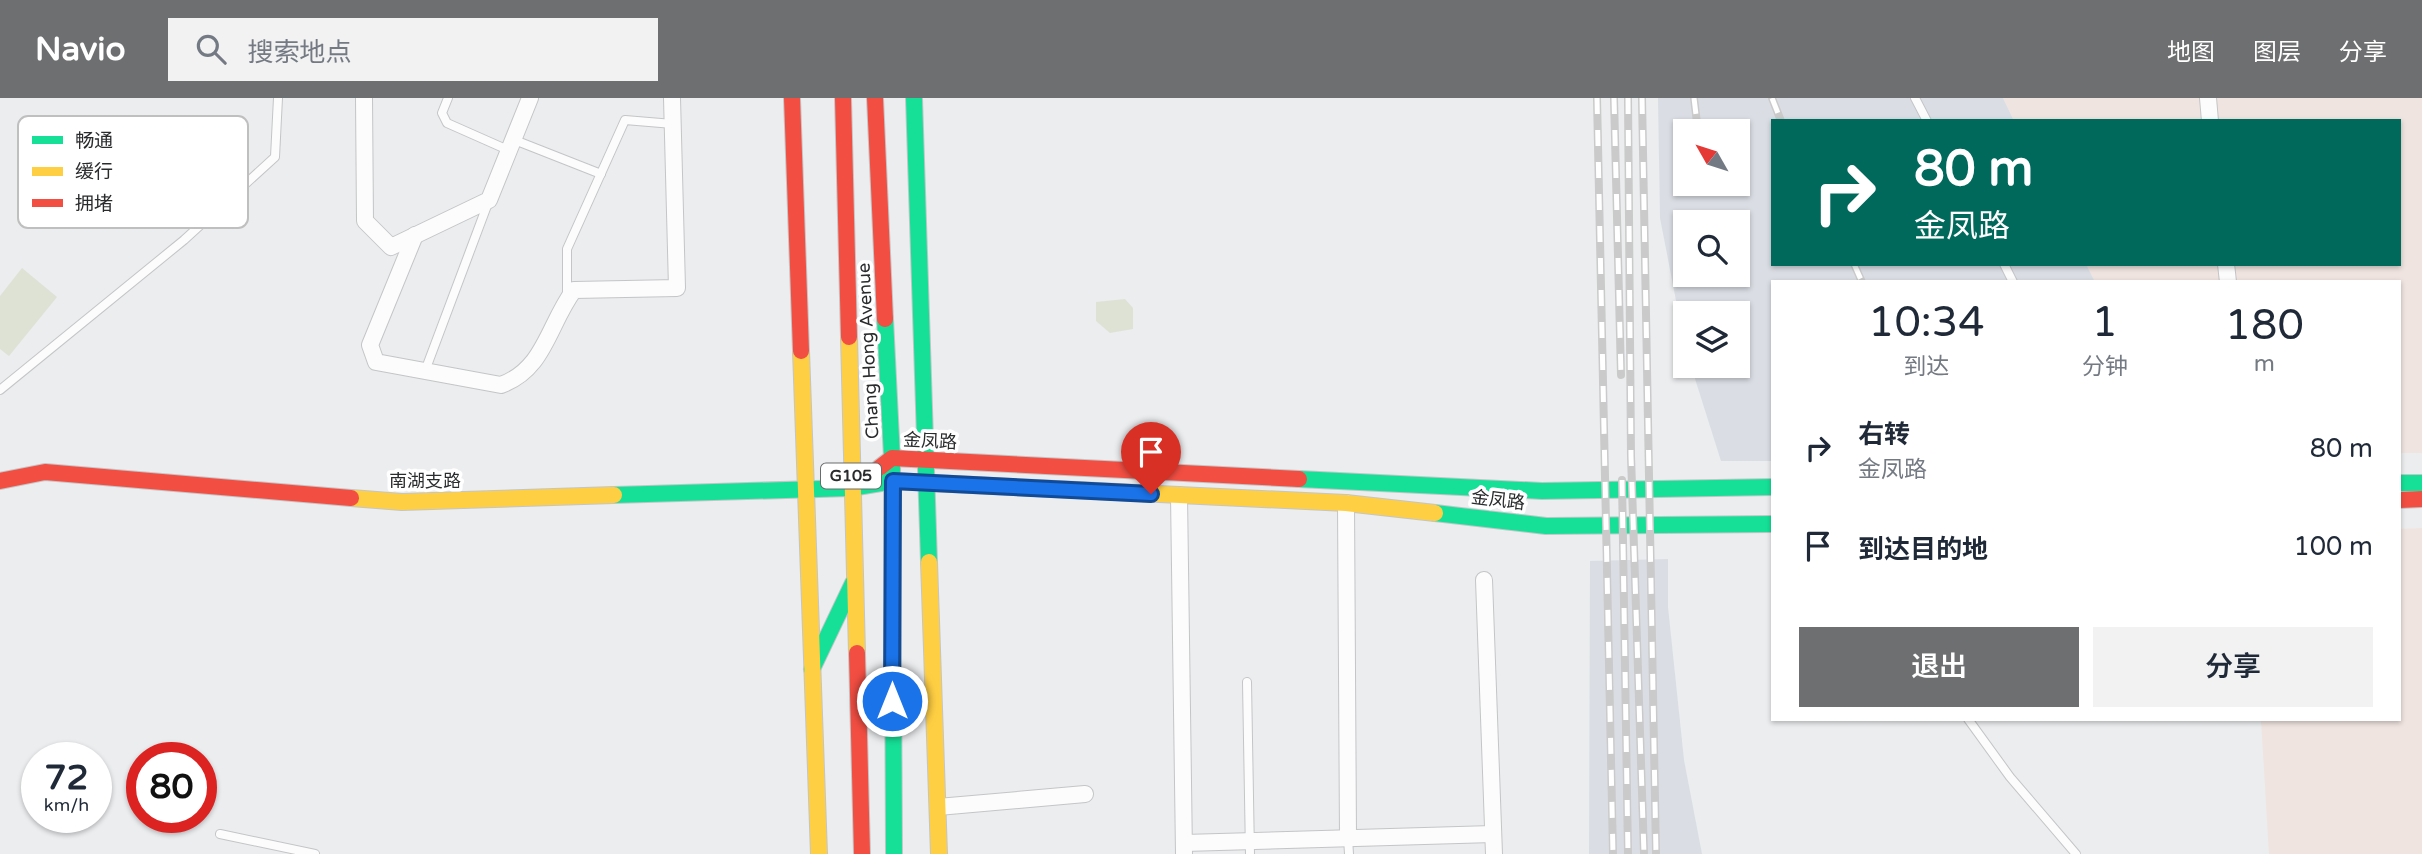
<!DOCTYPE html>
<html lang="zh">
<meta charset="utf-8">
<style>
:root{--surface:#fff;--page:#f2f2f3;--text:#1f2937;--muted:#747a83;--accent:#6e6f71}
body{margin:0;font-family:"Varela Round","Noto Sans SC",sans-serif;background:var(--page);color:var(--text);height:100vh;display:flex;flex-direction:column;font-size:26px;white-space:nowrap}
*{box-sizing:border-box;margin:0}
p{font-size:23px;color:var(--muted)}
.icon{flex:none;width:38px;height:38px;fill:none;stroke:currentColor;stroke-width:2;stroke-linecap:round;stroke-linejoin:round}
.map{position:relative;flex:1;overflow:hidden}
.drawer{position:absolute;left:1771px;top:182px;width:630px;height:441px;display:flex;flex-direction:column;background:var(--surface);border-radius:0px;box-shadow:0 2px 5px #0004}
.drawer>*{flex:none}
.banner{position:absolute;left:1771px;top:21px;width:630px;height:147px;border-radius:0px;box-shadow:0 2px 5px #0004;background:#00695c;color:#fff;overflow:hidden}
.needle{width:46px;rotate:309deg}
.fabs{position:absolute;left:1673px;top:21px;display:grid;gap:14px}
.fabs a{display:grid;place-items:center;width:77px;height:77px;border-radius:0px;background:var(--surface);box-shadow:0 2px 5px #0004;font-size:35px}
.speed{position:absolute;left:21px;top:644px;display:flex;gap:14px;font-size:35px;font-weight:700;text-align:center}
.speed>*{display:grid;place-content:center;width:91px;height:91px;border-radius:50%;background:var(--surface);box-shadow:0 2px 5px #0004;line-height:1}
.speed small{font-size:18px;font-weight:400}
.speed .limit{border:10px solid #d22;background:#fff;color:#111}
.pin{position:absolute;display:grid;place-items:center;width:60px;height:60px;color:#fff;margin:-72px -30px;border-radius:50% 50% 50% 0;rotate:-45deg;box-shadow:0 0 7px #0007}
.pin .icon{rotate:45deg}
.me{position:absolute;width:77px;margin:-38px;rotate:0deg;stroke-linejoin:round;filter:drop-shadow(0 0 5px #0008)}
.turn{display:flex;align-items:center;gap:24px;height:147px;padding:0 28px;font-size:32px}
.turn .icon{width:91px;height:91px;stroke-width:2.5}
.turn b{display:block;font-size:49px;line-height:60px}
.eta{display:flex;justify-content:space-evenly;align-items:center;height:119px;text-align:center}
.eta b{font-size:42px;font-weight:600;line-height:49px}
.primary-button{display:flex;gap:14px;margin-top:auto;padding:14px 28px}
.primary-button a{flex:1;height:80px;border-radius:0px;background:var(--accent);color:#fff;font-size:28px;font-weight:600;line-height:80px;text-align:center}
.primary-button a+a{background:var(--page);color:var(--text)}
ul{padding:0;list-style:none}
li{display:flex;align-items:center;gap:21px;height:98px;padding:0 28px}
li div{flex:1}
li b{display:block;font-size:26px}
li em{font-style:normal}
header{display:flex;align-items:center;gap:42px;box-sizing:border-box;height:98px;padding:0 35px;background:var(--accent);color:#fff}
header strong{font-size:33px}
nav{display:flex;gap:38px;margin-inline-start:auto;font-size:24px}
.search{width:490px;height:63px;background:var(--page);display:flex;align-items:center;gap:18px;box-sizing:border-box;padding:0 24px;border-radius:0px;color:var(--muted);font-size:26px}
.map>svg:first-child{display:block}
.commercial{fill:#f0e4e0}
.built{fill:#dadee4;fill-rule:evenodd}
.green{fill:#dee2d5}
.lines{fill:none;stroke-linecap:round;stroke-linejoin:round}
.lane-casing{stroke:#c4c5c7;stroke-width:10}
.street-casing{stroke:#c4c5c7;stroke-width:18}
.fast-casing{stroke:#c4c5c7;stroke-width:18}
.slow-casing{stroke:#c4c5c7;stroke-width:18}
.jam-casing{stroke:#c4c5c7;stroke-width:18}
.lane{stroke:#fcfcfd;stroke-width:8}
.street{stroke:#fcfcfd;stroke-width:16}
.fast{stroke:#16e098;stroke-width:16}
.slow{stroke:#ffcf43;stroke-width:16}
.jam{stroke:#f24e42;stroke-width:16}
.rail-casing{stroke:#cacaca;stroke-width:8}
.rail{stroke:#fff;stroke-width:5;stroke-dasharray:16;stroke-linecap:butt}
.route-casing{stroke:#114b97;stroke-width:18}
.route{stroke:#1a73e8;stroke-width:12}
.labels{text-anchor:middle;dominant-baseline:central;stroke-width:7;stroke-linejoin:round;paint-order:stroke}
.shield{fill:#fff;stroke:#6a6b6c;stroke-width:2}
.shield-label{font-size:16px;font-weight:bold;fill:#2a2b2d}
.street-label{font-size:18px;fill:#2a2b2d;stroke:#fff}
.key{fill:#fff;stroke:#bfbfc0;stroke-width:2}
.key-label{font-size:19px;fill:#2a2b2d}
</style>
<header>
<strong>Navio</strong>
<div class="search"><svg class="icon" aria-label="search" viewBox="0 0 24 24"><circle cx="10" cy="10" r="6"/><path d="M15 15l6 6"/></svg>搜索地点</div>
<nav><a>地图</a><a>图层</a><a>分享</a></nav>
</header>
<div class="map">
<svg width="2422" height="756" viewBox="0 0 2422 756">
<rect width="100%" height="100%" fill="#ebedef"/>
<!-- commercial -->
<g class="commercial">
<path d="M2003 0H2422V355H2399V184H2095L2086 166H2399V23H2014Z"/>
<path d="M2422 430V756H2269L2261 621H2399V431Z"/>
</g>
<!-- built -->
<g class="built">
<path d="M1658 0H2003L2014 23H1773V166H2086L2095 184H1773V363H1721L1691 268H1738V215H1685V249L1660 120ZM1685 33H1738V86H1685ZM1685 124H1738V177H1685Z"/>
<path d="M1668 461V509L1684 662 1702 756H1589L1590 463Z"/>
</g>
<!-- green -->
<g class="green">
<path d="M22 170 57 199 9 258 0 251V198Z"/>
<path d="M1125 201 1133 210V231L1110 235 1096 223V204Z"/>
</g>
<g class="lines">
<!-- lane casing -->
<g class="lane-casing">
<g id="lane">
<path d="M448 0 442 15 447 25 508 52"/>
<path d="M1915 0 1927 23"/>
<path d="M512 41 601 76"/>
<path d="M2004 166 2013 184"/>
<path d="M567 198V151L625 22 673 26"/>
<path d="M425 273 488 105"/>
<path d="M0 292 184 142 275 59 278 0"/>
<path d="M1247 584 1250 756"/>
<path d="M1968 621 2010 679 2076 756"/>
<path d="M220 736 315 756"/>
<path d="M1348 740 1349 756"/>
</g>
</g>
<!-- street casing -->
<g class="street-casing">
<g id="street">
<path d="M364 0 365 123 391 149 489 102 530 0"/>
<path d="M2208 0 2210 23"/>
<path d="M415 137 370 247 376 264 501 287C545 271 548 227 574 192L677 190 672 0"/>
<path d="M2226 166 2228 184"/>
<path d="M1179 397 1184 756"/>
<path d="M1346 405 1348 740"/>
<path d="M1484 482 1494 756"/>
<path d="M938 709 1085 696"/>
<path d="M1184 745 1493 736"/>
</g>
</g>
<!-- fast casing -->
<g class="fast-casing">
<g id="fast">
<path d="M914 0 929 464"/>
<path d="M885 221 892 360 894 756"/>
<path d="M1299 381 1542 393 1773 389"/>
<path d="M2399 385H2422"/>
<path d="M614 397 851 390 893 383 1035 390"/>
<path d="M1435 415 1546 428 1773 426"/>
<path d="M812 571 853 485"/>
</g>
</g>
<!-- slow casing -->
<g class="slow-casing">
<g id="slow">
<path d="M849 239 857 555"/>
<path d="M801 253 819 756"/>
<path d="M1035 390 1346 405 1435 415"/>
<path d="M351 400 402 404 614 397"/>
<path d="M929 464 939 756"/>
</g>
</g>
<!-- jam casing -->
<g class="jam-casing">
<g id="jam">
<path d="M792 0 801 253"/>
<path d="M843 0 849 239"/>
<path d="M875 0 885 221"/>
<path d="M879 370 892 360 1299 381"/>
<path d="M0 383 45 374 351 400"/>
<path d="M2399 402 2422 401"/>
<path d="M857 555 862 756"/>
</g>
</g>
<!-- lane -->
<use href="#lane" class="lane"/>
<!-- street -->
<use href="#street" class="street"/>
<!-- fast -->
<use href="#fast" class="fast"/>
<!-- slow -->
<use href="#slow" class="slow"/>
<!-- jam -->
<use href="#jam" class="jam"/>
<!-- rail casing -->
<g class="rail-casing">
<g id="rail">
<path d="M1597 0 1613 756"/>
<path d="M1614 0 1621 277"/>
<path d="M1628 0 1631 358 1644 756"/>
<path d="M1642 0 1656 756"/>
<path d="M1694 0 1698 33"/>
<path d="M1772 0 1781 23"/>
<path d="M1854 166 1862 184"/>
<path d="M1622 382 1628 756"/>
</g>
</g>
<!-- rail -->
<use href="#rail" class="rail"/>
</g>
<g class="lines">
<!-- route casing -->
<g class="route-casing">
<path id="route" d="M892 603 893 383 1151 396"/>
</g>
<!-- route -->
<use href="#route" class="route"/>
</g>
<g class="labels">
<!-- shield labels -->
<rect class="shield" x="821" y="365.5" width="60" height="25" rx="5"/>
<g class="shield-label">
<text x="851" y="378">G105</text>
</g>
<!-- street labels -->
<g class="street-label">
<text transform="translate(868 253) rotate(-93)">Chang Hong Avenue</text>
<text transform="translate(930 343) rotate(3)">金凤路</text>
<text x="425" y="383">南湖支路</text>
<text transform="translate(1498 402) rotate(7)">金凤路</text>
</g>
</g>
<!-- legend -->
<rect x="18" y="18" width="230" height="112" rx="10" class="key"/>
<rect x="32" y="38" width="31" height="8" fill="#16e098"/>
<rect x="32" y="69" width="31" height="9" fill="#ffcf43"/>
<rect x="32" y="101" width="31" height="8" fill="#f24e42"/>
<g class="key-label">
<text x="75" y="49">畅通</text>
<text x="75" y="80">缓行</text>
<text x="75" y="112">拥堵</text>
</g>
</svg>
<div class="fabs">
<a><svg class="needle" viewBox="-14 -14 28 28"><path d="M0-13l5 13h-10z" fill="#e53935"/><path d="M0 13l5-13h-10z" fill="#747a83"/></svg></a>
<a><svg class="icon" aria-label="search" viewBox="0 0 24 24"><circle cx="10" cy="10" r="6"/><path d="M15 15l6 6"/></svg></a>
<a><svg class="icon" aria-label="layers" viewBox="0 0 24 24"><path d="M12 4l9 5-9 5-9-5zM3 14l9 5 9-5"/></svg></a>
</div>
<div class="speed"><div>72<small>km/h</small></div><div class="limit">80</div></div>
<div class="pin" style="left:1151px;top:396px;background:#d93025"><svg class="icon" aria-label="arrive" viewBox="0 0 24 24"><path d="M6 21V4h12l-3 4 3 4H6"/></svg></div>
<svg class="me" style="left:892px;top:603px" viewBox="-20 -20 40 40"><circle r="17" fill="#1a73e8" stroke="#fff" stroke-width="3"/><path d="M0-11L8 9 0 5-8 9z" fill="#fff"/></svg>
<div class="banner">
<div class="turn"><svg class="icon" aria-label="right" viewBox="0 0 24 24"><path d="M7 20v-9h11M14 6l5 5-5 5"/></svg><div><b>80 m</b>金凤路</div></div>
</div>
<section class="drawer">
<div class="eta">
<div><b>10:34</b><p>到达</p></div>
<div><b>1</b><p>分钟</p></div>
<div><b>180</b><p>m</p></div>
</div>
<ul>
<li><svg class="icon" aria-label="right" viewBox="0 0 24 24"><path d="M7 20v-9h11M14 6l5 5-5 5"/></svg><div><b>右转</b><p>金凤路</p></div><em>80 m</em></li>
<li><svg class="icon" aria-label="arrive" viewBox="0 0 24 24"><path d="M6 21V4h12l-3 4 3 4H6"/></svg><div><b>到达目的地</b></div><em>100 m</em></li>
</ul>
<div class="primary-button"><a>退出</a><a>分享</a></div>
</section>
</div>
